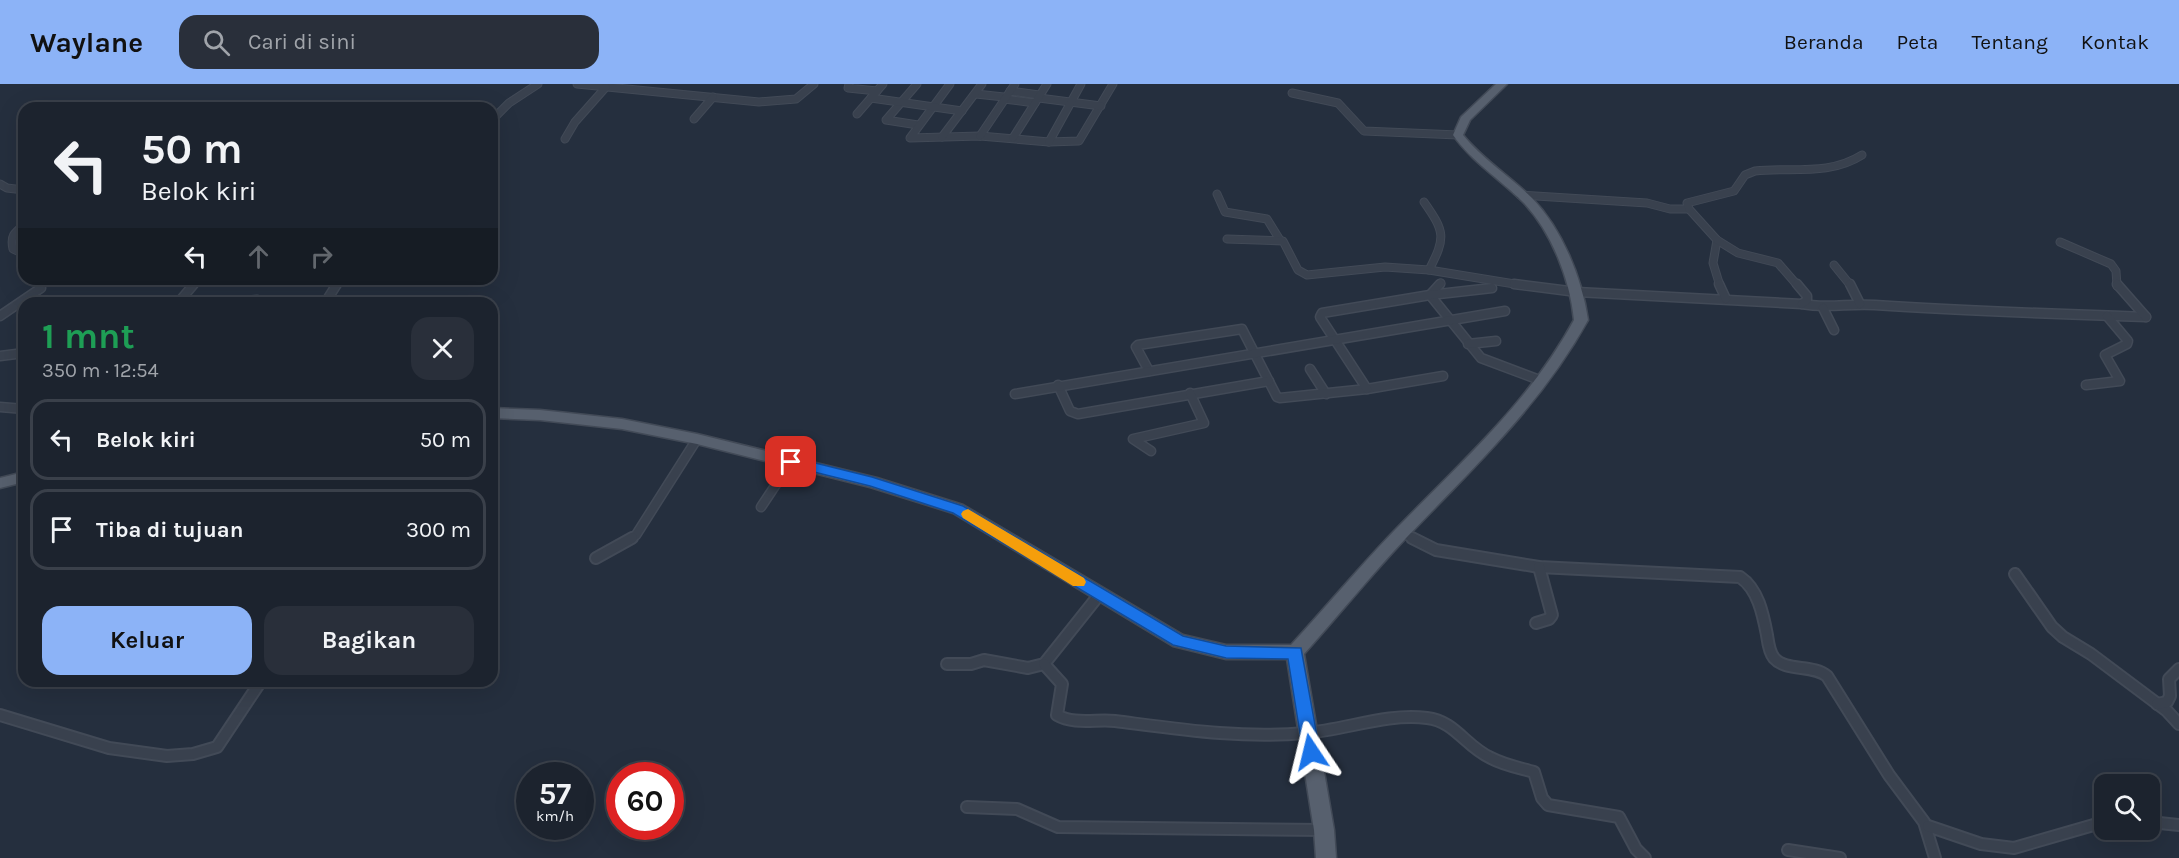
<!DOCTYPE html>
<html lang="id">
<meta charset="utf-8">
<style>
:root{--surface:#1c232e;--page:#292f3a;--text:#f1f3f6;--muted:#a0a4aa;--line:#3a404a;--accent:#8cb3f7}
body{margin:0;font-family:Karla,sans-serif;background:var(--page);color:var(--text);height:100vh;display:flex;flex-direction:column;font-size:22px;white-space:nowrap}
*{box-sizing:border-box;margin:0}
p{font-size:20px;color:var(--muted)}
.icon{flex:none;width:33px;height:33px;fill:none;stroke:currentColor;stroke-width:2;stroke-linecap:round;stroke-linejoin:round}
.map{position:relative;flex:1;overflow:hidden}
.panel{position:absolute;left:18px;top:213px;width:480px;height:390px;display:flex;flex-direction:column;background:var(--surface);border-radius:18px;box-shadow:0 6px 24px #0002,0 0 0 2px var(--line)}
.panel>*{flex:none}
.guide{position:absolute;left:18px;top:18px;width:480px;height:183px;border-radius:18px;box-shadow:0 6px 24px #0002,0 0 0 2px var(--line);background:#1c232e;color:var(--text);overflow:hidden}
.fabs{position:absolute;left:2094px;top:690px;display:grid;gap:12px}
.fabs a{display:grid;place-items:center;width:66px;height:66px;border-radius:12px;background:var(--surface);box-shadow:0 6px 24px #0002,0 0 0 2px var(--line);font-size:30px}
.speed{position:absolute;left:516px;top:678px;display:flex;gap:12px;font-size:30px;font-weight:700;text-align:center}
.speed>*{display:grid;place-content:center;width:78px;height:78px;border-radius:50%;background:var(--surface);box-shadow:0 6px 24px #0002,0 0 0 2px var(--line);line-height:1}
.speed small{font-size:15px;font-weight:400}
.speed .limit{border:9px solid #d22;background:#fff;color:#111}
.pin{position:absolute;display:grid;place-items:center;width:51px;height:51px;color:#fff;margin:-26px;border-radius:12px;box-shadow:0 3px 9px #0006}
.me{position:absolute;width:66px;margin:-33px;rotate:350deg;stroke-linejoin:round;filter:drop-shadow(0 0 4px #0008)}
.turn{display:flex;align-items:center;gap:21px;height:126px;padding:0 24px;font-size:27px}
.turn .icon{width:78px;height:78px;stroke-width:2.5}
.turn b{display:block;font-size:42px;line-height:51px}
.lanes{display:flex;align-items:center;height:57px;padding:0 24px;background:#0003;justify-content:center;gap:30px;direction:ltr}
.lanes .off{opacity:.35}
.round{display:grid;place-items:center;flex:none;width:63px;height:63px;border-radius:18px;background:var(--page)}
.headline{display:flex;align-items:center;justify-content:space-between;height:102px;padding:0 24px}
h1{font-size:36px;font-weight:700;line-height:45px;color:#1e9e55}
.action{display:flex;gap:12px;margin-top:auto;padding:12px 24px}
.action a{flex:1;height:69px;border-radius:18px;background:var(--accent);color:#111;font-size:24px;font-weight:700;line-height:69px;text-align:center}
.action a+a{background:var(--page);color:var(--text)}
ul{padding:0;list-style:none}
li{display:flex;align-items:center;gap:18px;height:81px;margin:0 12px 9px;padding:0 12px;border:3px solid var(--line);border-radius:18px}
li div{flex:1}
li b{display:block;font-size:22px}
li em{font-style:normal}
header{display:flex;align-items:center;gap:36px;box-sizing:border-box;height:84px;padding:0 30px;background:var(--accent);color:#111}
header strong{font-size:28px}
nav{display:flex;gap:33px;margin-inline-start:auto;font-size:21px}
.search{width:420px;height:54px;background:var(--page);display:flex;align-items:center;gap:15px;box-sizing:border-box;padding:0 21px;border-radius:18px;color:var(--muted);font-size:22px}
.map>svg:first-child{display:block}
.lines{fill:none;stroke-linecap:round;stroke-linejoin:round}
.street-far2-casing{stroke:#424a57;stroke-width:9}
.street-far1-casing{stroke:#424a57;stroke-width:11}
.street-casing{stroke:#424a57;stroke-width:14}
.primary-casing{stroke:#424a57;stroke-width:3}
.street-far2{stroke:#39414e;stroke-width:7}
.street-far1{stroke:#39414e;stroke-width:8}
.street{stroke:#39414e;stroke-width:10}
.primary{fill:#57606e;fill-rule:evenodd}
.route{fill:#1a73e8;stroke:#114b97;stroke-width:1.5}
.slow{fill:#f59e0b}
</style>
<header>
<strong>Waylane</strong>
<div class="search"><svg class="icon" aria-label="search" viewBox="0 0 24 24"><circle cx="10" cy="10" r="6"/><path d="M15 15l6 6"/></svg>Cari di sini</div>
<nav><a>Beranda</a><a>Peta</a><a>Tentang</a><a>Kontak</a></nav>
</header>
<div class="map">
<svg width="2179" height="774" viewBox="0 0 2179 774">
<rect width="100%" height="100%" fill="#252f3e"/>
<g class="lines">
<!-- street-far2 casing -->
<g class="street-far2-casing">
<g id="street-far2">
<path d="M577 0 759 18 796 15 814 0"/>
<path d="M849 0 848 4 877 7"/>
<path d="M917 0 886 36 918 41"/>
<path d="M950 0 910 54 980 52 1049 58 1079 57 1113 0"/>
<path d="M1010 7 1039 11"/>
<path d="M1292 9 1338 19 1364 47 1458 51"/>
<path d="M976 10 1004 13"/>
<path d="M871 14 962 27"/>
<path d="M1039 14 1101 22"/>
<path d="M1004 15 1035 19"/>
<path d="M857 30 883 0"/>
<path d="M694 35 713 13"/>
<path d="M492 36 509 19 538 0"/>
<path d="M980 52 1015 0"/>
<path d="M942 53 982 0"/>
<path d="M1013 54 1047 0"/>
<path d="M565 55 575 38 606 3"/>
<path d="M1049 58 1081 0"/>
<path d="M0 100 7 104 24 106"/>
<path d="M1217 110 1225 128 1267 135 1280 156"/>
<path d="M1520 111 1647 119 1670 125H1689"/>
<path d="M1424 118C1445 148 1446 153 1429 186"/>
<path d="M24 141C14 149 10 152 13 165L24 170"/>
<path d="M1227 155 1283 157 1298 186 1307 191 1385 183 1429 186 1527 202"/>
<path d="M1717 156 1713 179 1720 202"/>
<path d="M2060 158 2111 180 2116 187 2117 202"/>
<path d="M1834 181 1851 202"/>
<path d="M192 202 198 195"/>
<path d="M336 202 340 195"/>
<path d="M1438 202 1441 199"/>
<path d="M1798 202 1778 179 1738 169 1717 156 1689 125 1687 119 1734 107 1745 91 1755 87C1792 83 1829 92 1862 71"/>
</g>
</g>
<!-- street-far1 casing -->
<g class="street-far1-casing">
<g id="street-far1">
<path d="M1440 200 1430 211 1481 274 1542 297"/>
<path d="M1514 200 1577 208 1802 220C1828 225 1849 219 1875 221 1965 227 2055 230 2146 233"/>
<path d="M1719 200 1726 215"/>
<path d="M1797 200 1807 212V216L1802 220"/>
<path d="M1850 200 1860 220"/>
<path d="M2117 200 2146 233"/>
<path d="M178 219 194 200"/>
<path d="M230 219 257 216"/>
<path d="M325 219 337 200"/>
<path d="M1823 224 1834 246"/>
<path d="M0 232 41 204"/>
<path d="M1468 260 1496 257"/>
<path d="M0 272 24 269"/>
<path d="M1310 285 1326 310"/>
<path d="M1149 287 1136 263 1138 261 1242 245 1277 313 1280 314 1367 305 1443 292"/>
<path d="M1058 301 1070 327 1078 330 1269 297"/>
<path d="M2086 301 2120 297 2105 271 2127 260 2128 257 2107 232"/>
<path d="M1367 305 1320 233 1322 229 1430 211 1492 204"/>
<path d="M1015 310 1505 227"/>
<path d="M0 323 24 325"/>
<path d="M1151 367 1133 355 1204 339 1190 309"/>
<path d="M761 423 791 378"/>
<path d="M1402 449 1415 455"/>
<path d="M629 455 636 451 697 355"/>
</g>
</g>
<!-- street casing -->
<g class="street-casing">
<g id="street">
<path d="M1412 454 1436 466 1539 483 1740 493C1758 505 1763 530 1767 551 1768 558 1769 568 1774 574 1786 588 1813 580 1827 592L1889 691 1924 738 1935 774"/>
<path d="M596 474 632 454"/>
<path d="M2015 490 2052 543 2063 553 2091 570 2167 627 2179 640"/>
<path d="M1536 539 1549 535 1552 531 1539 483"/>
<path d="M947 580H971L984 576 1028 584 1044 580 1099 511"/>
<path d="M1044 580 1062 600 1057 631C1074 641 1096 635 1115 637 1178 645 1242 655 1305 649 1346 646 1385 629 1427 634 1455 637 1466 663 1491 674 1504 681 1520 684 1534 688L1542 714 1548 721 1619 733 1636 765 1645 774"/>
<path d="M2157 620 2167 618 2170 612 2169 595 2179 585"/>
<path d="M0 631 109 664 167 672 193 670 217 663 261 597"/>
<path d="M967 723 1017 725 1058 743 1324 746"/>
<path d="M2150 738 2179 741"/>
<path d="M1928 742 1981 760 2014 764 2104 738"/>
<path d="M1788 766 1840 774"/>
</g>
</g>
<!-- primary casing -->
<g class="primary-casing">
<g id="primary">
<path d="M1496 0H1507L1470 36 1463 51C1483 76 1510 92 1532 114 1562 145 1582 194 1588 236 1541 321 1473 384 1407 453 1371 491 1339 531 1304 570L1334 746 1336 774H1316L1314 746 1287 575H1226L1173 562 953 429 870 403 697 360 622 345 540 336 492 334V324L540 326 622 335 697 350 877 394 963 421 1183 551 1226 561H1291C1326 523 1359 483 1395 446 1460 379 1529 319 1574 236 1570 196 1552 148 1523 118 1500 95 1472 78 1453 51L1461 33Z"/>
<path d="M24 388V398L0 404V394Z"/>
</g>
</g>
<!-- street-far2 -->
<use href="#street-far2" class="street-far2"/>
<!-- street-far1 -->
<use href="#street-far1" class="street-far1"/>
<!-- street -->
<use href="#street" class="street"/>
<!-- primary -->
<use href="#primary" class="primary"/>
</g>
<!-- route -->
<path class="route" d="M791 373 872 393 963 422 1183 552 1226 562 1301 564 1320 668 1317 673 1311 675 1305 673 1303 668 1288 575 1226 574 1173 561 953 429 870 402 786 381 784 378Z"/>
<!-- slow -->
<path class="slow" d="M968 425 1084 494 1086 498 1084 502H1073L963 434 961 430 963 427Z"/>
</svg>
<div class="fabs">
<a><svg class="icon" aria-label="search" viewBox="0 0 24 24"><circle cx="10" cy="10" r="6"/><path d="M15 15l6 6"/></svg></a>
</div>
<div class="speed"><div>57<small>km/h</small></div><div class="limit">60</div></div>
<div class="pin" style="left:791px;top:378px;background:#d93025"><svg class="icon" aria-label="arrive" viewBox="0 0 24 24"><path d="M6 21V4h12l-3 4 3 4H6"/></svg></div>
<svg class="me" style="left:1311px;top:668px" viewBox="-20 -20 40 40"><path d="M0-17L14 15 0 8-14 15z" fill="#1a73e8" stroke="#fff" stroke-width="4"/></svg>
<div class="guide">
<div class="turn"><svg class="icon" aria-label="left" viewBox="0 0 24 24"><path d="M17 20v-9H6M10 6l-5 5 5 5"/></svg><div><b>50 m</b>Belok kiri</div></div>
<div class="lanes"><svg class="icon" aria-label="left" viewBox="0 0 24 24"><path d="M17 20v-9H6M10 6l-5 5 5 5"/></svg><svg class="icon off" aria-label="ahead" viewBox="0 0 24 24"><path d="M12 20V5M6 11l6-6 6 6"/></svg><svg class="icon off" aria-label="right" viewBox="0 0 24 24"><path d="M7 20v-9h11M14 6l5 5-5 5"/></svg></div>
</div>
<section class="panel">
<div class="headline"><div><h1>1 mnt</h1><p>350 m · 12:54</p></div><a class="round"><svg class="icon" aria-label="close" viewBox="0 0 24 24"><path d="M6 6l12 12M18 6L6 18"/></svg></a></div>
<ul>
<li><svg class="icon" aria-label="left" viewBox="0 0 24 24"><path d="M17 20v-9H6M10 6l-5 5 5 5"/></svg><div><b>Belok kiri</b></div><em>50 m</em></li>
<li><svg class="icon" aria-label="arrive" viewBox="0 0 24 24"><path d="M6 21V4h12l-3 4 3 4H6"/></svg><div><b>Tiba di tujuan</b></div><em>300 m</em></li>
</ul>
<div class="action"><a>Keluar</a><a>Bagikan</a></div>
</section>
</div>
